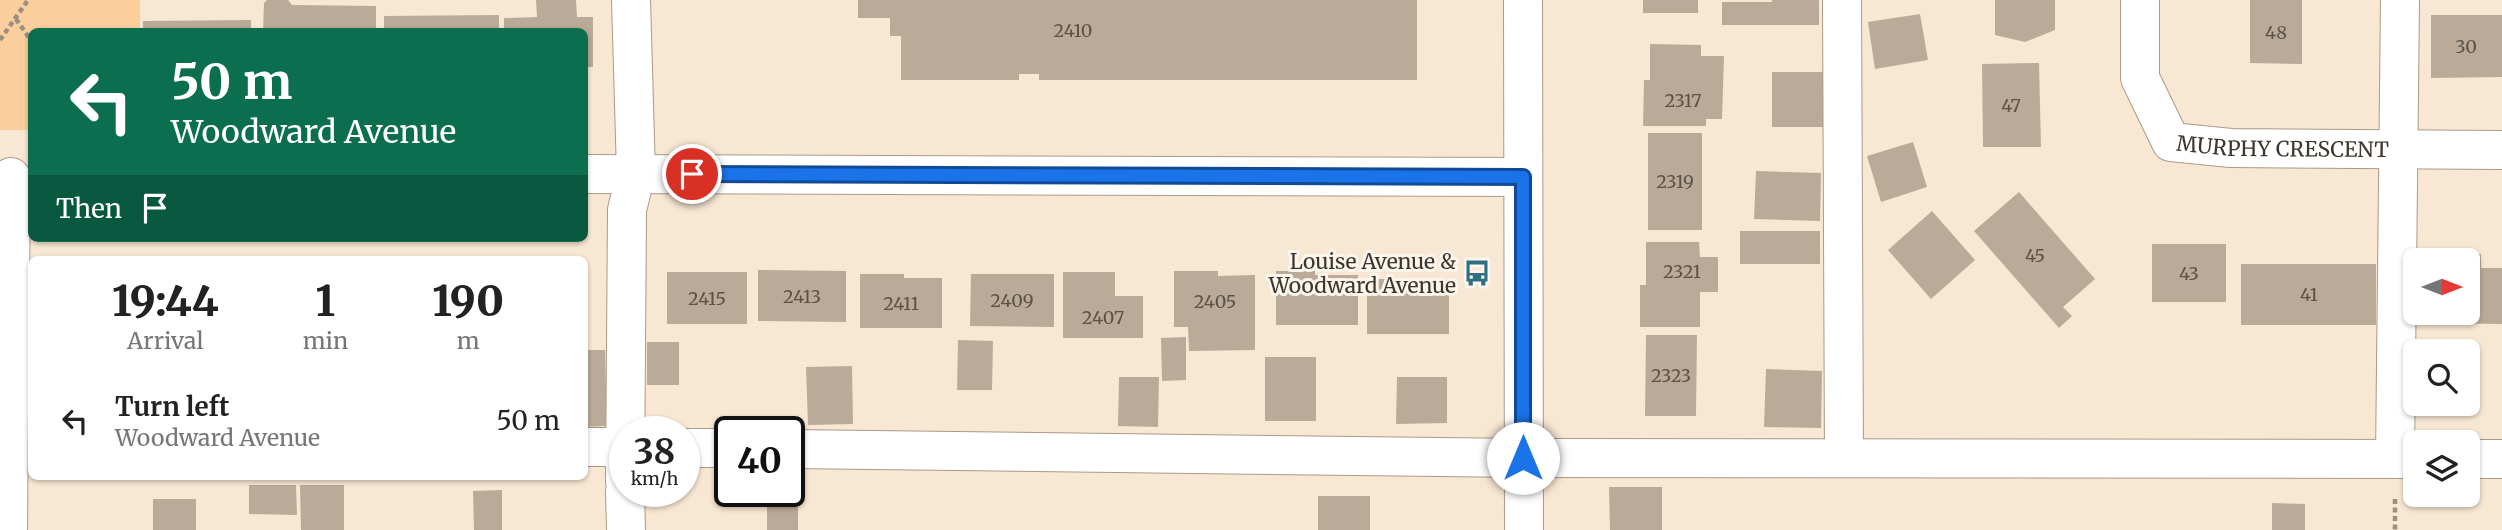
<!DOCTYPE html>
<style>
:root{--surface:#fff;--page:#f6f6f6;--text:#222;--muted:#767676}
body{margin:0;font-family:Merriweather,serif;background:var(--page);color:var(--text);height:100vh;display:flex;flex-direction:column;font-size:26px;white-space:nowrap}
*{box-sizing:border-box;margin:0}
p{font-size:23px;color:var(--muted)}
.icon{flex:none;width:38px;height:38px;fill:none;stroke:currentColor;stroke-width:2;stroke-linecap:round;stroke-linejoin:round}
.map{position:relative;flex:1;overflow:hidden}
.sheet{position:absolute;left:28px;top:256px;width:560px;height:224px;display:flex;flex-direction:column;background:var(--surface);border-radius:10px;box-shadow:0 2px 5px #0004}
.sheet>*{flex:none}
.top-card{position:absolute;left:28px;top:28px;width:560px;height:214px;border-radius:10px;box-shadow:0 2px 5px #0004;background:#0b6e4f;color:#fff;overflow:hidden}
.needle{width:46px;rotate:90deg}
.tools{position:absolute;left:2403px;top:248px;display:grid;gap:14px}
.tools a{display:grid;place-items:center;width:77px;height:77px;border-radius:10px;background:var(--surface);box-shadow:0 2px 5px #0004;font-size:35px}
.speed{position:absolute;left:609px;top:416px;display:flex;gap:14px;font-size:35px;font-weight:700;text-align:center}
.speed>*{display:grid;place-content:center;width:91px;height:91px;border-radius:50%;background:var(--surface);box-shadow:0 2px 5px #0004;line-height:1}
.speed small{font-size:18px;font-weight:400}
.speed .limit{border:4px solid #111;border-radius:10px;background:#fff;color:#111}
.pin{position:absolute;display:grid;place-items:center;width:60px;height:60px;color:#fff;margin:-30px;border:4px solid #fff;border-radius:50%;box-shadow:0 2px 7px #0007}
.me{position:absolute;width:77px;margin:-38px;rotate:0deg;stroke-linejoin:round;filter:drop-shadow(0 0 5px #0008)}
.turn{display:flex;align-items:center;gap:24px;height:147px;padding:0 28px;font-size:32px}
.turn .icon{width:91px;height:91px;stroke-width:2.5}
.turn b{display:block;font-size:49px;line-height:60px}
.then{display:flex;align-items:center;height:66px;padding:0 28px;background:#0003;gap:14px;font-size:26px}
.eta{display:flex;justify-content:space-evenly;align-items:center;height:119px;text-align:center}
.eta b{font-size:42px;font-weight:800;line-height:49px}
ul{padding:0;list-style:none}
li{display:flex;align-items:center;gap:21px;height:91px;padding:0 28px}
li div{flex:1}
li b{display:block;font-size:26px}
li em{font-style:normal}
.map>svg:first-child{display:block}
.green{fill:#facf9d}
.building{fill:#bbaa98}
.lines{fill:none;stroke-linecap:round;stroke-linejoin:round}
.minor-casing{stroke:#ab9a88;stroke-width:40}
.path{stroke:#9b8f81;stroke-width:4.5;stroke-dasharray:5 3.5;stroke-linecap:butt}
.minor{stroke:#fff;stroke-width:38}
.route-casing{stroke:#114b97;stroke-width:18}
.route{stroke:#1a73e8;stroke-width:12}
.labels{text-anchor:middle;dominant-baseline:central;stroke-width:6;stroke-linejoin:round;paint-order:stroke}
.number-label{font-size:18px;fill:#5c5348}
.street-label{font-size:21px;fill:#3c362e;stroke:#fdf6ee}
.poi-label{font-size:21px;fill:#3c362e;stroke:#fdf6ee;text-anchor:end}
</style>
<div class="map">
<svg width="2502" height="530" viewBox="0 0 2502 530">
<rect width="100%" height="100%" fill="#f8e7d3"/>
<!-- green -->
<path class="green" d="M0 0H140V31L32 32 31 130H0Z"/>
<!-- building -->
<g class="building">
<path d="M267 0H288L292 5 376 6V32H263L264 3Z"/>
<path d="M536 0H576L577 17H593V67H584V32H504V18L537 17Z"/>
<path d="M858 0H1417V80H1039V74H1019V80H901V36H890V18H858Z"/>
<rect x="1643" y="0" width="55" height="13"/>
<path d="M1772 0H1819V25H1722V2H1772Z"/>
<path d="M1995 0H2055V30L2025 42 1995 35Z"/>
<path d="M2250 0H2302V64L2250 63Z"/>
<path d="M1920 14 1928 60 1875 69 1868 22Z"/>
<path d="M499 15V32H384V16Z"/>
<path d="M2431 15H2502V77L2431 78Z"/>
<path d="M251 20V32H143V21Z"/>
<path d="M1650 44 1701 45V56H1724L1722 119H1706V126H1643L1644 80H1650Z"/>
<path d="M2039 63 2041 147H1983L1982 64Z"/>
<rect x="1772" y="72" width="51" height="55"/>
<rect x="1648" y="133" width="54" height="97"/>
<path d="M1913 142 1927 187 1881 202 1867 156Z"/>
<path d="M1756 171 1821 173 1820 221 1754 219Z"/>
<path d="M2019 192 2095 279 2063 307 2072 316 2059 328 1974 231Z"/>
<path d="M1932 211 1975 260 1931 299 1888 250Z"/>
<rect x="1740" y="231" width="80" height="33"/>
<path d="M1646 242H1699L1700 257H1718V292H1700V327H1640V285H1646Z"/>
<rect x="2152" y="244" width="74" height="58"/>
<path d="M2429 254H2481V268H2502V324L2429 323V313H2468V261H2429Z"/>
<rect x="2241" y="264" width="135" height="61"/>
<path d="M758 270 846 271V322L758 321Z"/>
<path d="M1174 271H1218V276L1255 275V350L1189 351 1188 327H1174Z"/>
<path d="M1276 271H1315V275H1358V325H1276Z"/>
<rect x="667" y="272" width="80" height="52"/>
<path d="M1063 272H1115V296H1143V338H1063Z"/>
<path d="M584 273H587L588 325H584Z"/>
<path d="M860 274H904V278H942V328H860Z"/>
<path d="M971 274H1054V327L970 326Z"/>
<path d="M1367 279H1407V283H1449V334H1367Z"/>
<path d="M1646 335H1697L1696 416H1645Z"/>
<path d="M1186 337V380L1162 381 1161 338Z"/>
<path d="M958 340 993 341 992 390H957Z"/>
<rect x="647" y="342" width="32" height="43"/>
<path d="M2422 342 2463 343V352H2422Z"/>
<path d="M584 350H605L607 426 584 427Z"/>
<rect x="1265" y="357" width="51" height="64"/>
<path d="M852 366 853 424 808 425 806 367Z"/>
<path d="M1766 369 1822 371 1821 428 1764 427Z"/>
<path d="M1119 377H1159L1158 427 1118 426Z"/>
<path d="M1397 377H1447V423L1396 424Z"/>
<path d="M249 485H296L297 515 249 514Z"/>
<path d="M300 485H344V530H301Z"/>
<path d="M1609 487H1662V530H1610Z"/>
<path d="M502 490V530H474L473 491Z"/>
<path d="M798 492V530H767V493Z"/>
<rect x="1318" y="496" width="52" height="34"/>
<rect x="153" y="499" width="43" height="31"/>
<path d="M2272 503 2305 504V530H2272Z"/>
</g>
<g class="lines">
<!-- minor casing -->
<g class="minor-casing">
<g id="minor">
<path d="M1523 0 1524 530"/>
<path d="M1842 0 1844 458"/>
<path id="s1" d="M2140 0V78L2171 142 2231 148 2502 150"/>
<path d="M584 174 1523 177"/>
<path d="M584 447H625"/>
<path d="M684 448H730"/>
<path d="M789 449 1523 458 2415 459"/>
<path d="M2395 459 2400 0"/>
<path d="M2468 459H2502"/>
<path d="M625 482 627 210 636 173 631 0"/>
<path d="M625 492 626 530"/>
<path d="M8 530 11 177"/>
</g>
</g>
<!-- path -->
<g class="path">
<path d="M16 19 32 42"/>
<path d="M0 40 28 0"/>
<path d="M2395 499V530"/>
</g>
<!-- minor -->
<use href="#minor" class="minor"/>
</g>
<g class="lines">
<!-- route casing -->
<g class="route-casing">
<path id="route" d="M692 174 1523 177V458"/>
</g>
<!-- route -->
<use href="#route" class="route"/>
</g>
<!-- icons -->
<defs>
<g id="bus-bare" transform="scale(2.1)"><path d="M-5-6H5V4H4V6H2V4H-2V6H-4V4H-5ZM-3.5-4V0h7V-4ZM-3.5 1.2v1.5H-2V1.2ZM2 1.2v1.5H3.5V1.2Z" fill="#2c7081" stroke="#fdf6ee" stroke-width="2.5" paint-order="stroke"/></g>
</defs>
<g fill-rule="evenodd">
<use href="#bus-bare" x="1477" y="273"/>
</g>
<g class="labels">
<!-- number labels -->
<g class="number-label">
<text x="1073" y="30">2410</text>
<text x="2276" y="32">48</text>
<text x="2466" y="46">30</text>
<text x="1683" y="100">2317</text>
<text x="2011" y="105">47</text>
<text x="1675" y="181">2319</text>
<text x="2035" y="255">45</text>
<text x="1682" y="271">2321</text>
<text x="2189" y="273">43</text>
<text x="2309" y="294">41</text>
<text x="802" y="296">2413</text>
<text x="707" y="298">2415</text>
<text x="1012" y="300">2409</text>
<text x="1215" y="301">2405</text>
<text x="901" y="303">2411</text>
<text x="1103" y="317">2407</text>
<text x="1671" y="375">2323</text>
</g>
<!-- street labels -->
<g class="street-label">
<text stroke="none"><textPath href="#s1" startOffset="261">MURPHY CRESCENT</textPath></text>
</g>
<!-- poi labels -->
<g class="poi-label">
<text x="1456" y="261">Louise Avenue &amp;<tspan x="1456" dy="24">Woodward Avenue</tspan></text>
</g>
</g>
</svg>
<div class="tools">
<a><svg class="needle" viewBox="-14 -14 28 28"><path d="M0-13l5 13h-10z" fill="#e53935"/><path d="M0 13l5-13h-10z" fill="#767676"/></svg></a>
<a><svg class="icon" aria-label="search" viewBox="0 0 24 24"><circle cx="10" cy="10" r="6"/><path d="M15 15l6 6"/></svg></a>
<a><svg class="icon" aria-label="layers" viewBox="0 0 24 24"><path d="M12 4l9 5-9 5-9-5zM3 14l9 5 9-5"/></svg></a>
</div>
<div class="speed"><div>38<small>km/h</small></div><div class="limit">40</div></div>
<div class="pin" style="left:692px;top:174px;background:#d93025"><svg class="icon" aria-label="arrive" viewBox="0 0 24 24"><path d="M6 21V4h12l-3 4 3 4H6"/></svg></div>
<svg class="me" style="left:1523px;top:458px" viewBox="-20 -20 40 40"><circle r="19" fill="#fff"/><path d="M0-13L10 11 0 6-10 11z" fill="#1a73e8"/></svg>
<div class="top-card">
<div class="turn"><svg class="icon" aria-label="left" viewBox="0 0 24 24"><path d="M17 20v-9H6M10 6l-5 5 5 5"/></svg><div><b>50 m</b>Woodward Avenue</div></div>
<div class="then">Then<svg class="icon" aria-label="arrive" viewBox="0 0 24 24"><path d="M6 21V4h12l-3 4 3 4H6"/></svg></div>
</div>
<section class="sheet">
<div class="eta">
<div><b>19:44</b><p>Arrival</p></div>
<div><b>1</b><p>min</p></div>
<div><b>190</b><p>m</p></div>
</div>
<ul>
<li><svg class="icon" aria-label="left" viewBox="0 0 24 24"><path d="M17 20v-9H6M10 6l-5 5 5 5"/></svg><div><b>Turn left</b><p>Woodward Avenue</p></div><em>50 m</em></li>
</ul>
</section>
</div>
